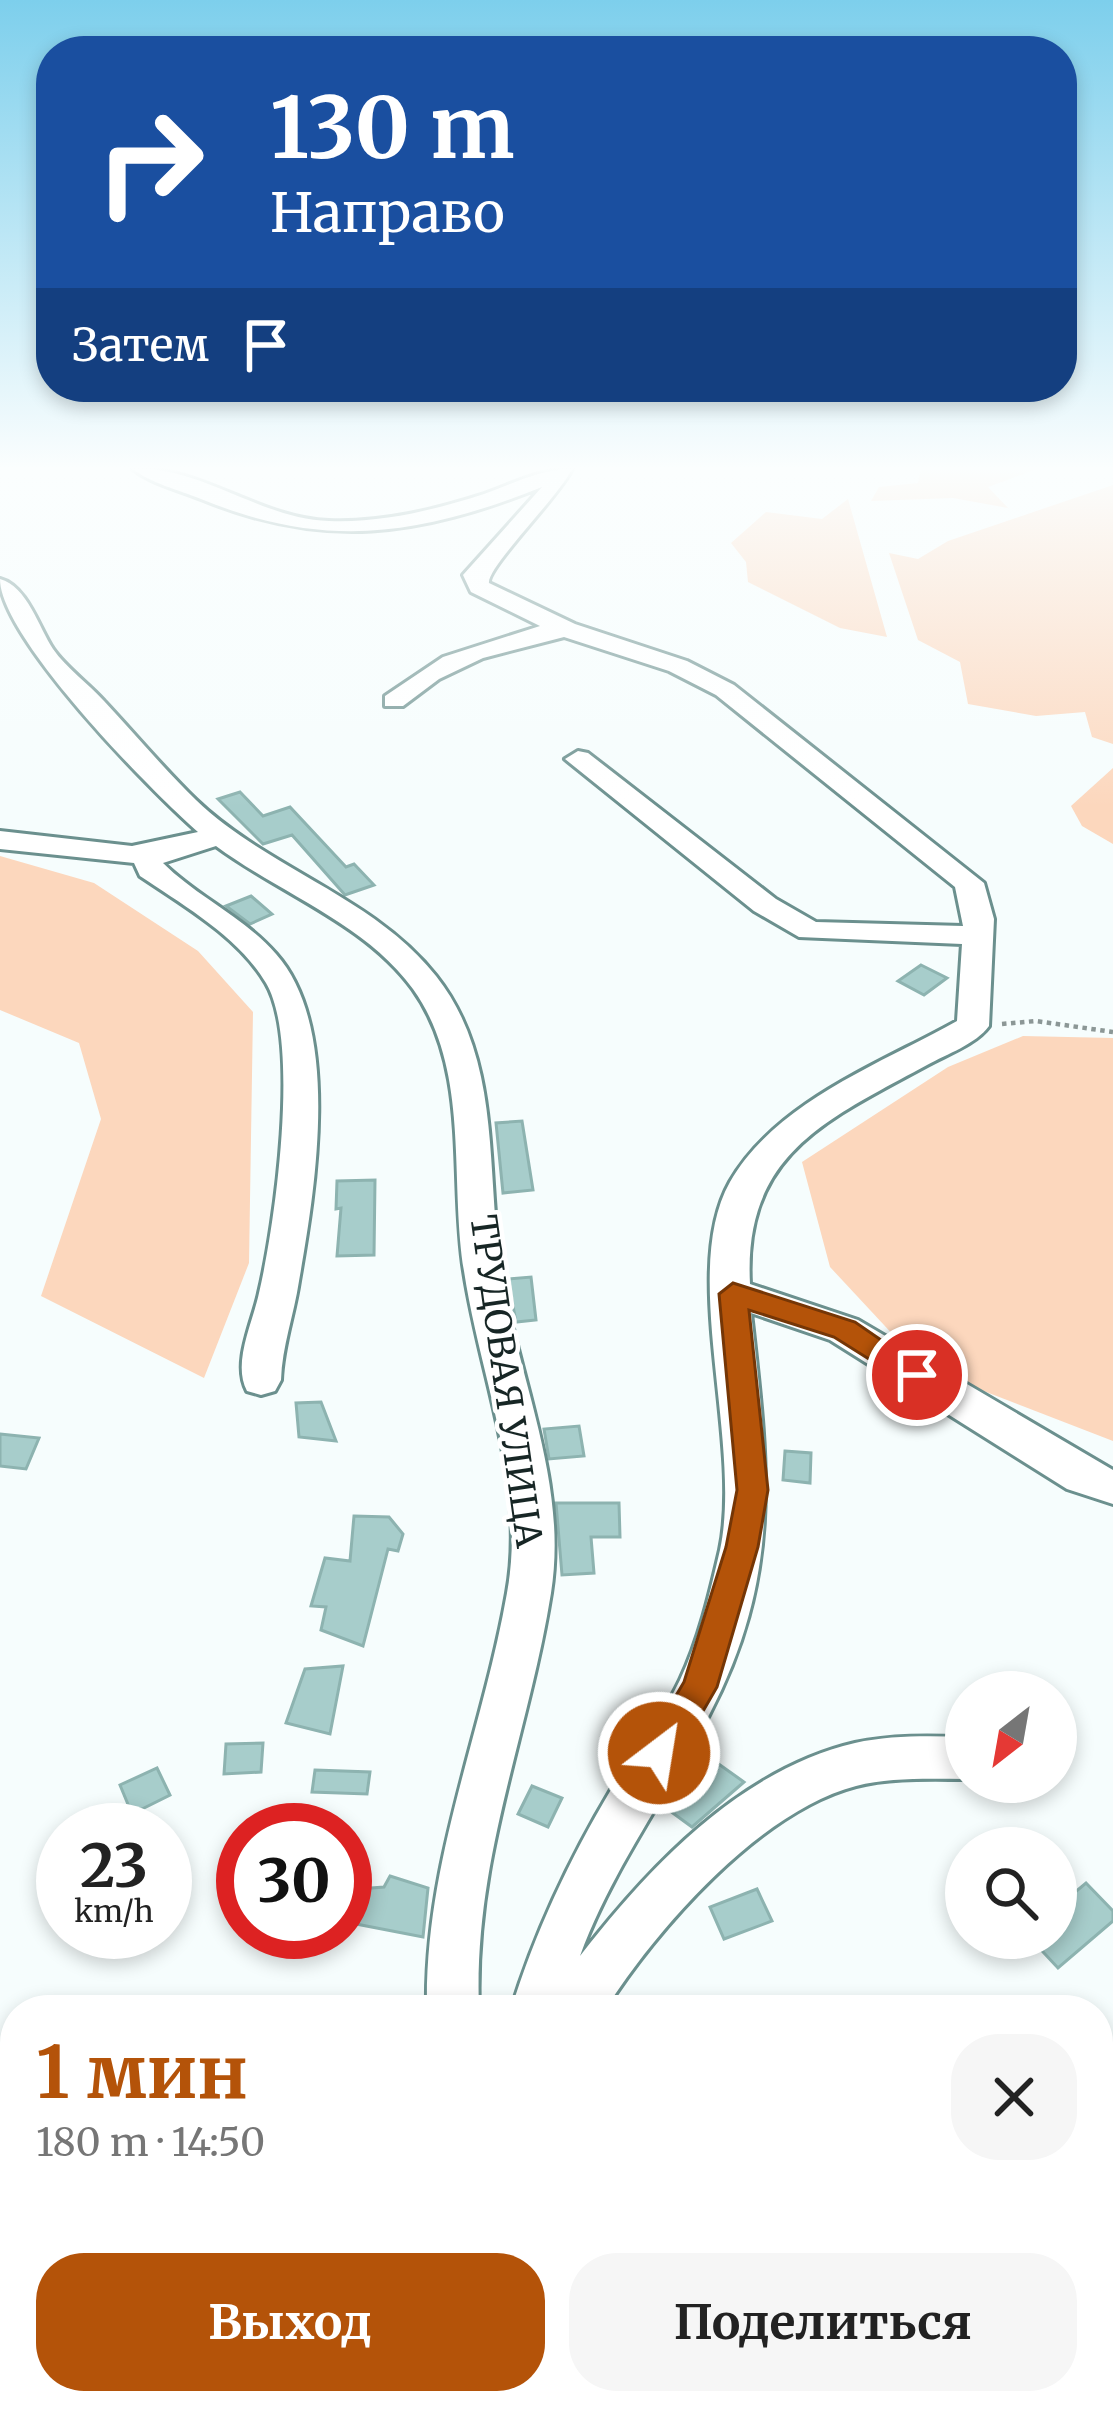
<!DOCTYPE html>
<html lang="ru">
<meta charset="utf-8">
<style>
:root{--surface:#fff;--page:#f6f6f6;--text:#222;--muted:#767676;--accent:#b45309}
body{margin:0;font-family:Merriweather,serif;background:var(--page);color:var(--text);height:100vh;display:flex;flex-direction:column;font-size:45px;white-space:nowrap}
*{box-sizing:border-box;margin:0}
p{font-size:39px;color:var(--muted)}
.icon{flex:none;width:66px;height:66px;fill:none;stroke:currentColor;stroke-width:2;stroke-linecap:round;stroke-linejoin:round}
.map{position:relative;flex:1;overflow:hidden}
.details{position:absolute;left:0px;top:1995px;width:1113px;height:420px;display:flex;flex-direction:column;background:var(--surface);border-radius:48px 48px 0 0;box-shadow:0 6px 18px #0003}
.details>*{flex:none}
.hud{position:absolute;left:36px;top:36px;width:1041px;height:366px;border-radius:48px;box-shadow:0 6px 18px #0003;background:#1a4fa0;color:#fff;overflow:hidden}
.needle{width:78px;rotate:211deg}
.controls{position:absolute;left:945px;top:1671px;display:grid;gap:24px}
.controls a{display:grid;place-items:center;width:132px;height:132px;border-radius:50%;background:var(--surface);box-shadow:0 6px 18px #0003;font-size:60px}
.speed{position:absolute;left:36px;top:1803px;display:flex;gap:24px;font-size:60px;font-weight:700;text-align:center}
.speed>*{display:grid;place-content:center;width:156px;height:156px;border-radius:50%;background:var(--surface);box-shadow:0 6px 18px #0003;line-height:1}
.speed small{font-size:30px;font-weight:400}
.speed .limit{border:18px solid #d22;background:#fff;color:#111}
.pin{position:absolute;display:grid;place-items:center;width:102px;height:102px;color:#fff;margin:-51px;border:6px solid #fff;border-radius:50%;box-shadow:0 3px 12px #0007}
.me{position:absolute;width:132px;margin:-66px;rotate:31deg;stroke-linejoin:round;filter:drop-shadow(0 0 9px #0008)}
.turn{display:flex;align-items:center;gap:42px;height:252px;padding:0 36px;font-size:54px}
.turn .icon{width:156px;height:156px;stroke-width:2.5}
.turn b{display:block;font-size:84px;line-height:102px}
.then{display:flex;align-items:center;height:114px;padding:0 36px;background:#0003;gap:24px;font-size:45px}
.round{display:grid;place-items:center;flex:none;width:126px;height:126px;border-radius:48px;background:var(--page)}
.overview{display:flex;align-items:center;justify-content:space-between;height:204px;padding:0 36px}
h1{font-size:72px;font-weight:700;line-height:90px;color:var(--accent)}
.primary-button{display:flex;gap:24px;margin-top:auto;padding:24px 36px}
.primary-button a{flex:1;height:138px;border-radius:48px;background:var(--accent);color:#fff;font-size:48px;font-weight:700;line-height:138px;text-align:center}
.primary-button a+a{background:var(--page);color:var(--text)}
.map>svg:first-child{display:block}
.green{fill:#fcd7bd}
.building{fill:#a7cdcb;stroke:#8db3b0;stroke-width:3}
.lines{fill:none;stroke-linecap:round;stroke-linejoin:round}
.minor-casing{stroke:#6b908e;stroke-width:6}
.path{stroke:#8c9796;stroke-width:4.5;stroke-dasharray:4.5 4.5;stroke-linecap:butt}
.minor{fill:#fff;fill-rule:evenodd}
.route{fill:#b45309;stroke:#753606;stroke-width:3}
.labels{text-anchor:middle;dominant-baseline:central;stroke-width:9;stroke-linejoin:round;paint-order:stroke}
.street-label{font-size:36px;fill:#172625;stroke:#fff}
</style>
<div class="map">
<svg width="1113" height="2415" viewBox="0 0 1113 2415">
<rect width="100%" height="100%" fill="#f6fdfd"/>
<!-- green -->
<g class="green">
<path d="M921 469H1037L988 487 1008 508 953 498 871 501 879 487 918 483Z"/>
<path d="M1113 485V744L1092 737 1085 712 1036 716 968 704 960 662 918 640 889 553 918 559 948 541Z"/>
<path d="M848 499 887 637 840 628 748 582 746 562 731 543 766 512 822 519Z"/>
<path d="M1113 768V844L1082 826 1071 806Z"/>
<path d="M0 856 94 883 198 951 253 1012 249 1263 204 1378 41 1296 101 1119 79 1043 0 1010Z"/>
<path d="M1023 1036 1113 1038V1441L924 1368 830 1267 802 1162 948 1067Z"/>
</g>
<!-- building -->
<g class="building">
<path d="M240 792 263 816 290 807 346 867 354 864 374 885 345 895 292 835 263 844 218 799Z"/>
<path d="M251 896 272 914 250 924 226 906Z"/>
<path d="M921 965 947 978 924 995 898 981Z"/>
<path d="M522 1121 533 1190 503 1193 496 1123Z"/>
<path d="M375 1180 374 1255 337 1256 341 1208 336 1209 337 1181Z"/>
<path d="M531 1277 536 1320 516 1322 508 1279Z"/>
<path d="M321 1402 336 1441 299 1437 296 1403Z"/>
<path d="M579 1426 584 1456 549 1459 544 1429Z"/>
<path d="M0 1434 39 1438 26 1469 0 1466Z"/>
<path d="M785 1451 811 1453 810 1483 783 1480Z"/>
<path d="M556 1503H619L620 1537H591L594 1573 562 1575Z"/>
<path d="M354 1516 389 1517 403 1534 398 1551 388 1549 363 1646 321 1630 326 1607 311 1606 325 1558 350 1561Z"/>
<path d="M343 1666 330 1734 286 1723 305 1669Z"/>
<path d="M263 1743 261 1772 224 1774 226 1744Z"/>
<path d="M713 1760 744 1782 692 1827 670 1811Z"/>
<path d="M157 1768 170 1795 132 1814 120 1785Z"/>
<path d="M315 1770 370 1772 367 1794 312 1792Z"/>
<path d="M532 1786 562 1798 548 1827 518 1814Z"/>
<path d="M390 1876 428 1888 423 1937 351 1923 359 1889 384 1887Z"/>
<path d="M1086 1883 1113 1911V1921L1058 1968 1030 1938H1056V1908Z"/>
<path d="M757 1889 772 1921 724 1939 710 1907Z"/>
</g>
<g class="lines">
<!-- minor casing -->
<g class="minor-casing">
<g id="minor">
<path d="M133 469C200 465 260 519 329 521 382 523 434 510 484 494 515 483 540 469 572 469 560 495 486 568 489 583L575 624 687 661 734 685 984 883 994 919 989 1026C976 1044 947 1054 927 1065 826 1120 743 1154 750 1284L858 1320 1113 1470V1504L1067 1489 830 1340 751 1313C768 1464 783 1574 709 1715 667 1796 612 1869 580 1956 649 1867 740 1770 855 1743 891 1735 929 1736 966 1737V1779C930 1779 891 1777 856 1786 760 1811 656 1929 605 2010H511C535 1932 570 1858 612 1788 634 1752 662 1718 680 1680 699 1640 710 1593 720 1550 743 1442 679 1272 730 1182 776 1102 880 1064 957 1021L962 944 799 937 754 911 565 759 578 751 588 753 776 899 816 922 963 926 955 887 716 695 669 671 564 637 483 658 439 679 403 706H385V696L443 657 540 626 471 592 463 575 542 487C419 536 325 550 201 499 179 490 150 483 133 469Z"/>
<path d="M0 579C27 586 39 628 53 649 66 668 88 683 104 701 135 734 164 769 196 800 268 869 374 897 436 976 505 1063 484 1180 503 1282 521 1385 568 1486 551 1593 528 1737 473 1859 479 2010H427C424 1863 482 1735 507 1593 527 1484 480 1378 464 1271 449 1179 471 1070 413 989 365 923 279 893 216 846L163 863C197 897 244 917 276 954 342 1028 315 1190 299 1281 294 1315 282 1346 281 1380L275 1391 261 1395 247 1391C232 1363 253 1322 259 1293 275 1225 301 1042 266 983 239 937 183 905 140 876L134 863 0 849V831L132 846 198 832C150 790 0 637 0 579Z"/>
<path d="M0 2298 15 2304V2400H70L76 2415H14L8 2400 14 2385 0 2379Z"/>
<path d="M514 2400H574L576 2415H516Z"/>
<path d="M955 2400H1015L1016 2415H956Z"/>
</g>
</g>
<!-- path -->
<path class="path" d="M1002 1024 1036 1021 1113 1032"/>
<!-- minor -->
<use href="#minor" class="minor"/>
</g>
<!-- sky -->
<linearGradient id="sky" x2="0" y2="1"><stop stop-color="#7dcfec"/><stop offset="0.58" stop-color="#fbfefe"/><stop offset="1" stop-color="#fbfefe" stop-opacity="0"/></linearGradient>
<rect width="1113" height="807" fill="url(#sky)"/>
<!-- route -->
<path class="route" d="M733 1283 855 1322 932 1375 928 1383H907L834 1337 749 1310 768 1490 758 1547 717 1687 672 1765 659 1769 647 1765 642 1753 684 1682 726 1547 737 1490 719 1294Z"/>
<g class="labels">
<!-- street labels -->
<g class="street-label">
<text transform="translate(506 1381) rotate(82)">ТРУДОВАЯ УЛИЦА</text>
</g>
</g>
</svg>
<div class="controls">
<a><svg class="needle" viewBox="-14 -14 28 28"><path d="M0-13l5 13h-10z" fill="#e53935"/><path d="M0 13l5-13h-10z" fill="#767676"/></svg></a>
<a><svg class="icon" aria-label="search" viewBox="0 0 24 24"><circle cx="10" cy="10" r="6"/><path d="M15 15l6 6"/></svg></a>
</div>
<div class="speed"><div>23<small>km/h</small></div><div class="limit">30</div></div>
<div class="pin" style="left:917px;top:1375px;background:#d93025"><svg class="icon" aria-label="arrive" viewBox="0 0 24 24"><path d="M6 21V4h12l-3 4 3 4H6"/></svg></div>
<svg class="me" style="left:659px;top:1753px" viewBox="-20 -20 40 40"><circle r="17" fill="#b45309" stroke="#fff" stroke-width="3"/><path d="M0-11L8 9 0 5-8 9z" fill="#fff"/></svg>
<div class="hud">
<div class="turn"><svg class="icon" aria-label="right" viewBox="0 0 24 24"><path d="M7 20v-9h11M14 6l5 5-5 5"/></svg><div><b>130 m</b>Направо</div></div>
<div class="then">Затем<svg class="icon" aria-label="arrive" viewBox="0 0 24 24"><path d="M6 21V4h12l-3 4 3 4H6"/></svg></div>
</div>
<section class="details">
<div class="overview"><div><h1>1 мин</h1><p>180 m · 14:50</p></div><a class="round"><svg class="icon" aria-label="close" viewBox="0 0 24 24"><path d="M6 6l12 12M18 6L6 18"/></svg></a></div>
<div class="primary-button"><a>Выход</a><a>Поделиться</a></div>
</section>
</div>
